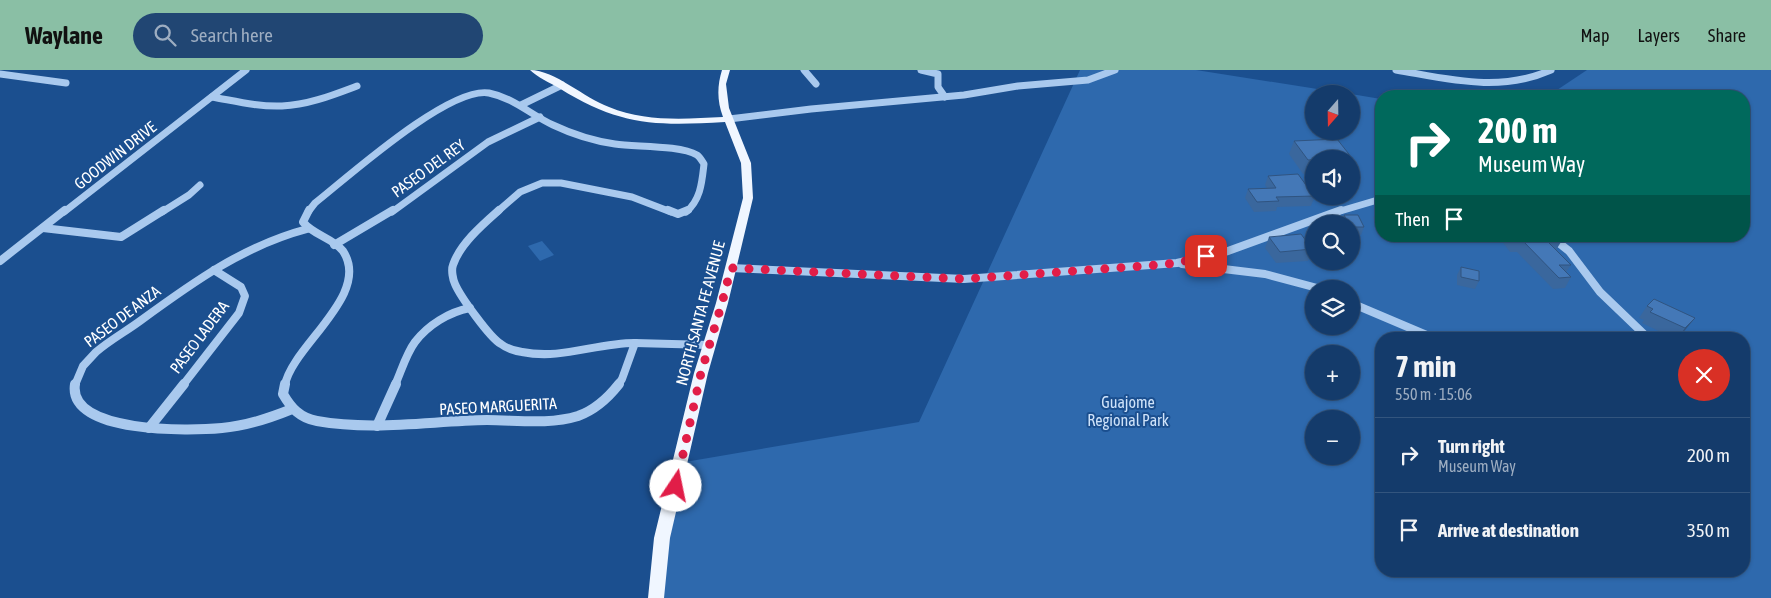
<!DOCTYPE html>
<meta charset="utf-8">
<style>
:root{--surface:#143b6b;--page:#214673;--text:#f1f3f6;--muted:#9dadc1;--line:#33557e;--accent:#8abfa5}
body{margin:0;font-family:"Asap Condensed",sans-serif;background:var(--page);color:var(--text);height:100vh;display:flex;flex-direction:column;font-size:19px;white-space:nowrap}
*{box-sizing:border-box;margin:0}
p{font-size:16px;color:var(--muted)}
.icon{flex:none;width:28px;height:28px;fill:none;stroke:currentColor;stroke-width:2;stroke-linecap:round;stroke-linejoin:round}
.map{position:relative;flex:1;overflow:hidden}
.details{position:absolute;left:1375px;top:262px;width:375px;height:245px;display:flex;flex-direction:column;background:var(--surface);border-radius:20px;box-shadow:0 1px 4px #0004,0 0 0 1px var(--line)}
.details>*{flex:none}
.hud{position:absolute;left:1375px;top:20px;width:375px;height:152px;border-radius:20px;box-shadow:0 1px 4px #0004,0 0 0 1px var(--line);background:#00695c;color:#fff;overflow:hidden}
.needle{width:32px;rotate:200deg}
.tools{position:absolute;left:1305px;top:15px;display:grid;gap:10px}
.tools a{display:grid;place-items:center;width:55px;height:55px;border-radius:50%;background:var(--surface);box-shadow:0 1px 4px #0004,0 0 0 1px var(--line);font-size:25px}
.pin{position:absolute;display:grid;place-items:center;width:42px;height:42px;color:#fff;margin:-21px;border-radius:10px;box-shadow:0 2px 8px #0006}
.me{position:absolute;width:55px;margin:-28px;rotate:11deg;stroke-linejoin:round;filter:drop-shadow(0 0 4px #0008)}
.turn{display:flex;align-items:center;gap:18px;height:105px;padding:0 20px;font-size:22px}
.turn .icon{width:65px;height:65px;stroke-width:2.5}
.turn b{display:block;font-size:35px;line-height:42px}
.then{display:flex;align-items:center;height:48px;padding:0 20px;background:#0003;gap:10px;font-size:19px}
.round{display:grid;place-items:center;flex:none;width:52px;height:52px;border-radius:26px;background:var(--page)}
.overview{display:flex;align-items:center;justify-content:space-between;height:85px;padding:0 20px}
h1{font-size:30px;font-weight:700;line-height:38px}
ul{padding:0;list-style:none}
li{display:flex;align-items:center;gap:15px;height:75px;padding:0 20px;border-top:1px solid var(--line)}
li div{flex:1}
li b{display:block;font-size:19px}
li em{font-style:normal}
header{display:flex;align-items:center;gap:30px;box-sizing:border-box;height:70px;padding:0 25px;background:var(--accent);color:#111}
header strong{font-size:24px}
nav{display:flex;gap:28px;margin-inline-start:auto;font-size:18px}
.search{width:350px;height:45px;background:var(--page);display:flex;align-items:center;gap:12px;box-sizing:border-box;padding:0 18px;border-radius:28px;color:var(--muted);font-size:19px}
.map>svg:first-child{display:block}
.green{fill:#2e69ad;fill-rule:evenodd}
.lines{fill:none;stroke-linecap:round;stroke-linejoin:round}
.minor-far2{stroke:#a9c9ee;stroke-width:7}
.minor-far1{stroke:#a9c9ee;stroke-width:8}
.minor{stroke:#a9c9ee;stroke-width:10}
.major{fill:#f0f6ff;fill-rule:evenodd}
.wall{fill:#3a679d}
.shaded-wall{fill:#305480}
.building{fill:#4478b7;stroke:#305480}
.route{stroke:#e11d48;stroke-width:9;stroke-dasharray:0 16.2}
.labels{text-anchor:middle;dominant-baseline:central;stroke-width:4;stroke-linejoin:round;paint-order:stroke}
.street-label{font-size:16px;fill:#fff;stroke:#1b4f8f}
.park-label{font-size:16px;fill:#cfe3fa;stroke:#1b4f8f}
</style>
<header>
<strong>Waylane</strong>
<div class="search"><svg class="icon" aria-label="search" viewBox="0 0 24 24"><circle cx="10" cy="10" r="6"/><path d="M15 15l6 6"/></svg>Search here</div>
<nav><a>Map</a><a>Layers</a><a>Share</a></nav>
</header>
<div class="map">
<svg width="1771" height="528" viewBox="0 0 1771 528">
<rect width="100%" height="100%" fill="#1b4f8f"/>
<!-- green -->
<g class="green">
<path d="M1080 0H1196L1349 24H1314V61H1351V24L1381 29V166H1744V26H1548L1587 0H1771V528H662L667 483 685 392 919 352ZM1314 89H1351V126H1314ZM1314 154H1351V191H1314ZM1314 219H1351V256H1314ZM1381 269H1744V501H1381ZM1314 284H1351V321H1314ZM1314 349H1351V386H1314Z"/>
<path d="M542 171 554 185 540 191 528 176Z"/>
</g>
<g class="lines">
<!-- minor-far2 -->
<g class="minor-far2">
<path d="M804 0 816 14"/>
<path d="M921 0 938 4V17L945 27"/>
<path d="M1396 0C1449 9 1499 23 1551 0"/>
<path d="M0 4 66 13"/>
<path d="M212 27C235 31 258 37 282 36 308 35 333 25 357 16"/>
<path d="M521 35 562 15"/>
<path d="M729 49 811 39 964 25 1018 16 1088 10 1115 0"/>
<path d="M64 142 246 0"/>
<path d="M162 142 189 125 200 115"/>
<path d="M308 142 315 133C348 107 449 16 489 23 514 28 531 45 553 55 572 64 594 71 615 74 636 77 680 75 697 85 700 87 702 91 704 94 702 111 701 130 686 142"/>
<path d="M392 142 488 72 540 47"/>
<path d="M497 142 520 122 542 113H561L632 127 671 142"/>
<path d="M1337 142 1381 129"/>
</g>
<!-- minor-far1 -->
<g class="minor-far1">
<path d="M499 140C482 155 460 174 453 195 451 200 453 210 455 214 460 226 490 268 501 274 506 278 515 281 522 282 562 290 595 273 635 273"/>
<path d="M668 140 678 144 688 140"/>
<path d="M43 158 121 167 164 140"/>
<path d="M1550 166 1569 181 1600 222 1649 269"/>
<path d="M334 175 393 140"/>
<path d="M0 191 65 140"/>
<path d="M1182 194 1265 204 1321 219"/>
<path d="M731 198 964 209 1177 193 1228 181 1341 140"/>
<path d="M1351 233 1436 269"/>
<path d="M635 273 709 275"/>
<path d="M75 315 83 296 96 282C110 270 125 262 140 251 192 213 243 176 307 159"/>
<path d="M183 315 239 243 245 226 241 217 214 200"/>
<path d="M285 315C292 276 372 225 343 181 333 168 313 165 303 152L309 140"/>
<path d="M395 315C401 302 406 284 415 272 428 255 449 242 470 238"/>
<path d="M618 315 622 309 635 273"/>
</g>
<!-- minor -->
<g class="minor">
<path d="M75 314C67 364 191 361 222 358 246 356 270 348 292 339"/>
<path d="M285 314 283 324C291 338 300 348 317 351 373 361 431 351 487 350 516 350 549 355 578 346 595 340 608 328 619 314"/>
<path d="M377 356 396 314"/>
<path d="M149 358 184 314"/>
</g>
<!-- major -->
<path class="major" d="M530 0C555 0 584 28 609 37 645 52 684 49 723 47 717 31 717 16 722 0H730L726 14 729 38 751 93 753 128 728 233 708 303 670 468 664 528H648L654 468 694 303 716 233 743 128 741 93 725 52C655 56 620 56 559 18 550 13 537 7 530 0Z"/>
</g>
<!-- wall -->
<g class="wall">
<path d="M1294 71 1352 88 1351 91V89H1314V103L1303 104 1289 84Z"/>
<path d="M1268 106 1315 126 1311 136 1277 137 1276 141 1254 142 1245 128 1248 119 1267 118 1265 115Z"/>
<path d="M1376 141H1381V161L1373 148Z"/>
<path d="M1344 145 1364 157 1361 165 1351 164V154H1342L1341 152Z"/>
<path d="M1498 166H1556L1561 172 1556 180 1571 195 1566 202 1571 207 1565 218 1553 219 1517 182H1510Z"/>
<path d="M1269 167 1312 179 1308 191 1276 193 1265 178Z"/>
<path d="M1461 197 1479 211 1475 219 1457 215V205Z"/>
<path d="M1654 229 1686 259 1677 269H1675L1642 253 1644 250 1639 248 1647 236Z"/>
</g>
<!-- shaded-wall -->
<path class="shaded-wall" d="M1695 248 1686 259 1677 269 1685 258Z"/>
<!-- building -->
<g class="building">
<path d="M1337 69 1352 88 1308 90 1294 71Z"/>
<path d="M1298 104 1314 126H1315L1276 127 1279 131 1257 132 1248 119 1276 118 1268 106Z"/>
<path d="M1376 141H1381V150Z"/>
<path d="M1344 145H1358L1364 157H1351V154H1349Z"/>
<path d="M1301 164 1312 179 1280 182 1269 167Z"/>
<path d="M1512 166H1556L1561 172 1547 171 1571 195H1559L1571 207 1559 208 1523 171H1516Z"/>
<path d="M1461 197 1479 201V211L1461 207Z"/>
<path d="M1654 229 1695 248 1685 258 1650 242 1653 239 1647 236Z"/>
</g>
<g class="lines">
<!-- route -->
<path class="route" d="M676 416 701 303 722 233 731 198 964 209 1158 195 1177 193 1206 186"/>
</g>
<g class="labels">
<!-- street labels -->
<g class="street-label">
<text transform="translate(115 85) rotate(-38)">GOODWIN DRIVE</text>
<text transform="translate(428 98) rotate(-36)">PASEO DEL REY</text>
<text transform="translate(700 243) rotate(-75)">NORTH SANTA FE AVENUE</text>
<text transform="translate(122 246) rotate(-37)">PASEO DE ANZA</text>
<text transform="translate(199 267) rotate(-53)">PASEO LADERA</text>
<text transform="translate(498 336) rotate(-3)">PASEO MARGUERITA</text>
</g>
<!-- park labels -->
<g class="park-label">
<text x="1128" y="332">Guajome<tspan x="1128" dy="18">Regional Park</tspan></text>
</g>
</g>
</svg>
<div class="tools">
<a><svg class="needle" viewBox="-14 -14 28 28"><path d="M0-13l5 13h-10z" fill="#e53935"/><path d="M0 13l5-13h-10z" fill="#9dadc1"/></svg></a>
<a><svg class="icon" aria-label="sound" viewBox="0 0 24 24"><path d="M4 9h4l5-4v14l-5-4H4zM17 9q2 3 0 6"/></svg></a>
<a><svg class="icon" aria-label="search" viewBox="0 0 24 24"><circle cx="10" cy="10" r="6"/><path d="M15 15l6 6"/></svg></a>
<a><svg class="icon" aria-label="layers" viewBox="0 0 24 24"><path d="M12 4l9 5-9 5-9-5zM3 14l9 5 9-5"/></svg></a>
<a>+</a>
<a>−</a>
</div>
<div class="pin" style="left:1206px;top:186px;background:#d93025"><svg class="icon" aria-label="arrive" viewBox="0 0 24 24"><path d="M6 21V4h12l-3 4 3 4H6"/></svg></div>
<svg class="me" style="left:676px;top:416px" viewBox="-20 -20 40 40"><circle r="19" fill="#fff"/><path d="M0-13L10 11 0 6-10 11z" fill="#e11d48"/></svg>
<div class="hud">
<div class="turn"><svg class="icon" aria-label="right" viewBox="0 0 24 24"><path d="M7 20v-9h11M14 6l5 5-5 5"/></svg><div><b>200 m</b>Museum Way</div></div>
<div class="then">Then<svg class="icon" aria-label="arrive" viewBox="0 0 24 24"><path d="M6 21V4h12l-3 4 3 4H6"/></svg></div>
</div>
<section class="details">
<div class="overview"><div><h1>7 min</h1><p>550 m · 15:06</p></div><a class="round" style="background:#d93025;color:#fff"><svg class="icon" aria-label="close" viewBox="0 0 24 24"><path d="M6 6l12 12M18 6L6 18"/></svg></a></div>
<ul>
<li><svg class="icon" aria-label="right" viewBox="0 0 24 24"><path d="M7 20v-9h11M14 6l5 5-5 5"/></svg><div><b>Turn right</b><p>Museum Way</p></div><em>200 m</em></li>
<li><svg class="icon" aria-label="arrive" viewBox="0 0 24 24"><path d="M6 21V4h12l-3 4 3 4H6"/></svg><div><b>Arrive at destination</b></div><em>350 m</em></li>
</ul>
</section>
</div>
